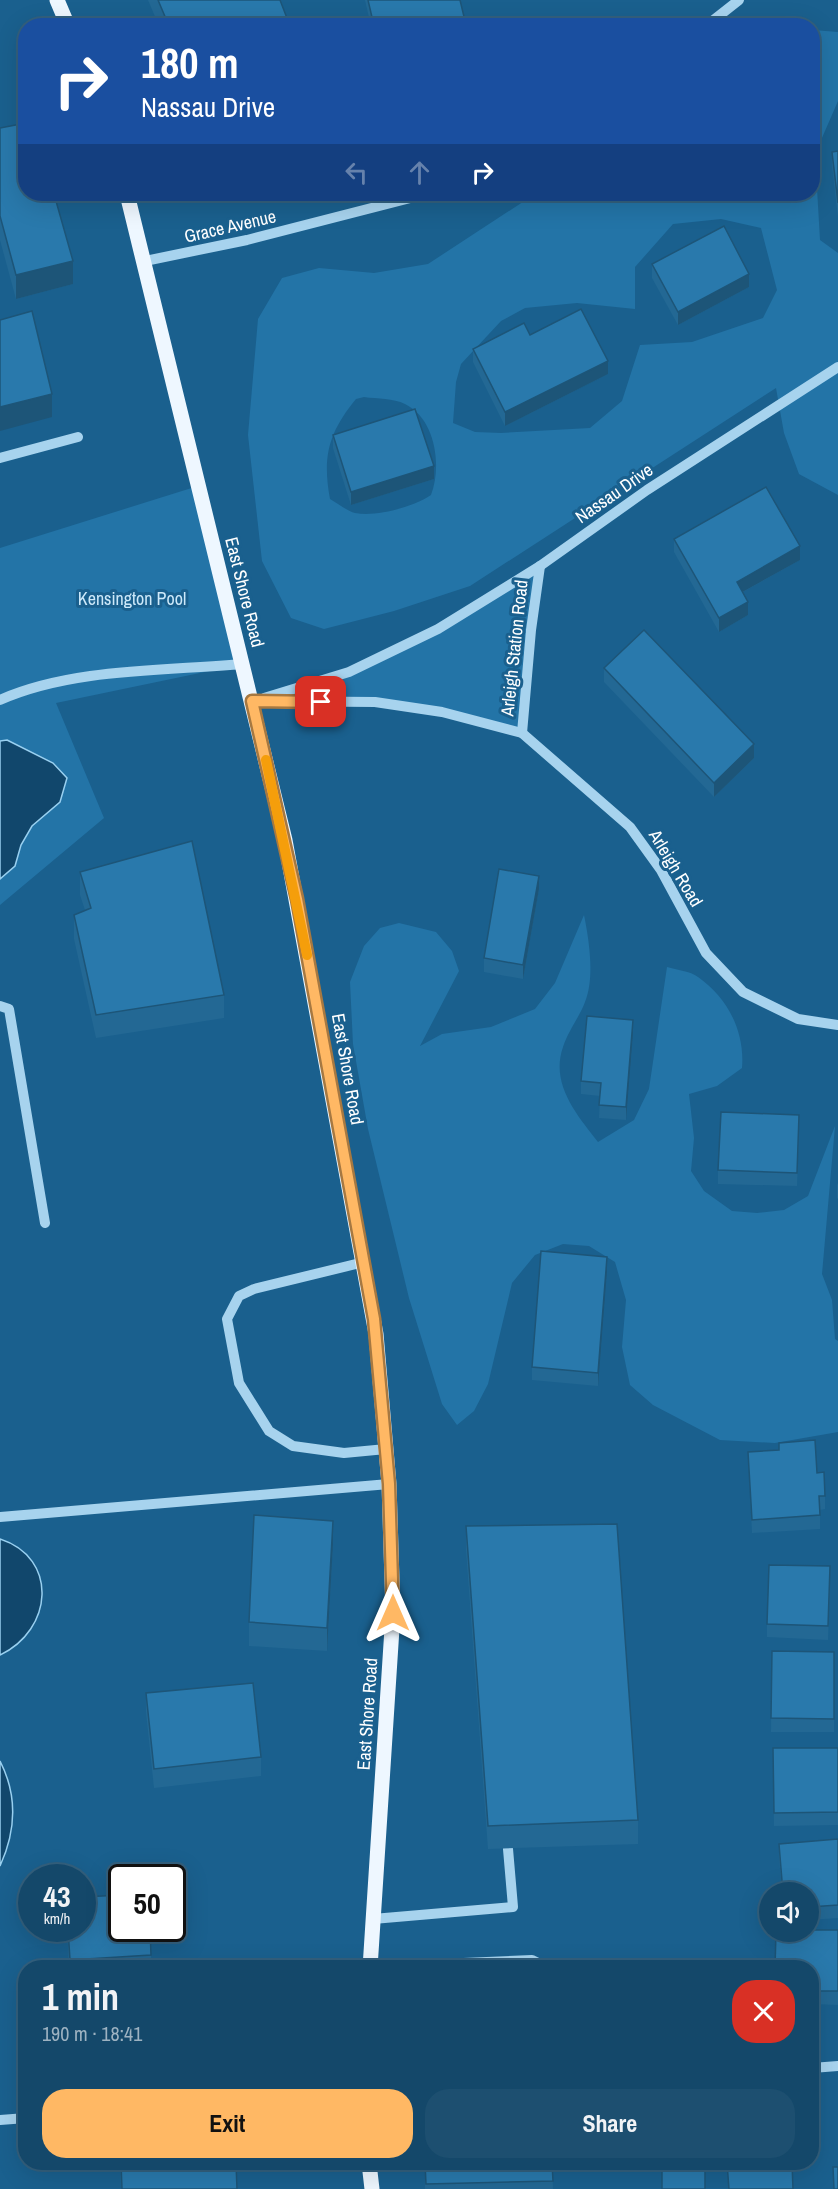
<!DOCTYPE html>
<meta charset="utf-8">
<style>
:root{--surface:#14486a;--page:#1d4f70;--text:#f1f3f6;--muted:#9db2c1;--line:#33607e;--accent:#ffb864}
body{margin:0;font-family:"Archivo Narrow",sans-serif;background:var(--page);color:var(--text);height:100vh;display:flex;flex-direction:column;font-size:22px;white-space:nowrap}
*{box-sizing:border-box;margin:0}
p{font-size:20px;color:var(--muted)}
.icon{flex:none;width:33px;height:33px;fill:none;stroke:currentColor;stroke-width:2;stroke-linecap:round;stroke-linejoin:round}
.map{position:relative;flex:1;overflow:hidden}
.details{position:absolute;left:18px;top:1960px;width:801px;height:210px;display:flex;flex-direction:column;background:var(--surface);border-radius:24px;box-shadow:0 6px 24px #0002,0 0 0 2px var(--line)}
.details>*{flex:none}
.hud{position:absolute;left:18px;top:18px;width:802px;height:183px;border-radius:24px;box-shadow:0 6px 24px #0002,0 0 0 2px var(--line);background:#1a4fa0;color:#fff;overflow:hidden}
.fabs{position:absolute;left:759px;top:1882px;display:grid;gap:12px}
.fabs a{display:grid;place-items:center;width:60px;height:60px;border-radius:50%;background:var(--surface);box-shadow:0 6px 24px #0002,0 0 0 2px var(--line);font-size:30px}
.speed{position:absolute;left:18px;top:1864px;display:flex;gap:12px;font-size:30px;font-weight:700;text-align:center}
.speed>*{display:grid;place-content:center;width:78px;height:78px;border-radius:50%;background:var(--surface);box-shadow:0 6px 24px #0002,0 0 0 2px var(--line);line-height:1}
.speed small{font-size:15px;font-weight:400}
.speed .limit{border:3px solid #111;border-radius:9px;background:#fff;color:#111}
.pin{position:absolute;display:grid;place-items:center;width:51px;height:51px;color:#fff;margin:-26px;border-radius:12px;box-shadow:0 3px 9px #0006}
.me{position:absolute;width:66px;margin:-33px;rotate:0deg;stroke-linejoin:round;filter:drop-shadow(0 0 4px #0008)}
.turn{display:flex;align-items:center;gap:21px;height:126px;padding:0 24px;font-size:27px}
.turn .icon{width:78px;height:78px;stroke-width:2.5}
.turn b{display:block;font-size:42px;line-height:51px}
.lanes{display:flex;align-items:center;height:57px;padding:0 24px;background:#0003;justify-content:center;gap:30px;direction:ltr}
.lanes .off{opacity:.35}
.round{display:grid;place-items:center;flex:none;width:63px;height:63px;border-radius:24px;background:var(--page)}
.headline{display:flex;align-items:center;justify-content:space-between;height:102px;padding:0 24px}
h1{font-size:36px;font-weight:700;line-height:45px}
.button{display:flex;gap:12px;margin-top:auto;padding:12px 24px}
.button a{flex:1;height:69px;border-radius:24px;background:var(--accent);color:#111;font-size:24px;font-weight:700;line-height:69px;text-align:center}
.button a+a{background:var(--page);color:var(--text)}
.map>svg:first-child{display:block}
.green{fill:#2374a7;fill-rule:evenodd}
.water{fill:#11476c;stroke:#99d0f0;stroke-width:1.5}
.lines{fill:none;stroke-linecap:round;stroke-linejoin:round}
.minor{stroke:#a7d3ee;stroke-width:10}
.major{stroke:#eef7ff;stroke-width:15}
.wall{fill:#236894}
.shaded-wall{fill:#1d5578}
.building{fill:#2979ac;stroke:#1d5578;stroke-width:1.5}
.route-casing{stroke:#a67841;stroke-width:15}
.route{stroke:#ffb864;stroke-width:10}
.slow{stroke:#f59e0b;stroke-width:10}
.labels{text-anchor:middle;dominant-baseline:central;stroke-width:6;stroke-linejoin:round;paint-order:stroke}
.street-label{font-size:18px;fill:#fff;stroke:#1a608e}
.park-label{font-size:18px;fill:#cde9fa;stroke:#1a608e}
</style>
<div class="map">
<svg width="838" height="2189" viewBox="0 0 838 2189">
<rect width="100%" height="100%" fill="#1a608e"/>
<!-- green -->
<g class="green">
<path d="M813 30 838 32V101L815 154 820 240 838 253V495L799 474 784 433 776 388 470 586 394 611 324 629 291 618 262 561 248 435 258 319 282 278 319 268 374 273 428 264 535 194H813ZM721 219 761 228 777 290 763 318 692 342 640 345 622 401 590 428 501 433 475 432 453 423 456 382 461 364 501 321 525 308 577 303 635 309V267L673 224ZM364 397C378 399 393 398 405 404 436 419 442 467 431 495 413 507 377 517 355 513 347 511 337 503 330 499 322 456 329 432 356 399Z"/>
<path d="M198 486 243 664 56 703 104 818 0 905V548Z"/>
<path d="M540 566 522 733 375 702 252 701 349 672 438 629Z"/>
<path d="M584 915C589 940 595 977 585 1002 579 1018 568 1031 563 1047 550 1084 577 1115 598 1142L634 1120 649 1089 667 967C677 970 690 971 698 977 728 998 745 1032 742 1068L717 1086 689 1094 694 1138 691 1171 704 1191 732 1211 757 1213 784 1210 808 1196 835 1126 822 1274 832 1300 835 1339 838 1341V1432L775 1443 720 1440 653 1405 630 1385 622 1347 626 1300 615 1262 589 1246 563 1244 535 1255 512 1283 488 1384 474 1411 457 1425 442 1404 409 1298 368 1129 353 1044 350 982 364 946 380 928 399 923 436 932 452 951 459 971 420 1046 442 1034 491 1027 535 1009 555 983Z"/>
</g>
<!-- water -->
<g class="water">
<path d="M7 740 53 763 67 778 60 802 32 826 21 845 15 866 0 879V741Z"/>
<path d="M0 1539C59 1558 53 1630 0 1655Z"/>
<path d="M0 1761C18 1796 16 1831 0 1866Z"/>
</g>
<g class="lines">
<!-- minor -->
<g class="minor">
<path d="M706 26 739 0"/>
<path d="M145 261 247 240 426 194"/>
<path d="M0 458 78 437"/>
<path d="M264 698 349 672 438 629 540 566 647 490 838 367"/>
<path d="M0 700C72 668 165 671 243 664"/>
<path d="M252 701 375 702 442 712 522 733 630 827 661 870 706 953 743 992 798 1019 838 1025"/>
<path d="M522 733 531 630 540 566"/>
<path d="M0 1006 9 1009 45 1223"/>
<path d="M364 1262 254 1289 239 1296 227 1319 239 1383 269 1431 293 1446 344 1453 386 1449"/>
<path d="M0 1517 389 1484"/>
<path d="M373 1919 513 1907 508 1849"/>
<path d="M370 1967 532 1960 540 1964 541 1968"/>
<path d="M812 2068 838 2066"/>
<path d="M0 2120 26 2118"/>
</g>
<!-- major -->
<g class="major">
<path d="M57 0 68 26"/>
<path d="M127 194 285 840 376 1334 389 1484 393 1613 370 1968"/>
<path d="M369 2163 372 2189"/>
</g>
</g>
<!-- wall -->
<g class="wall">
<path d="M148 0H280L290 26H159Z"/>
<path d="M365 0H460L466 26H371Z"/>
<path d="M0 128 73 284 16 299 0 240Z"/>
<path d="M838 151V217L832 165V152Z"/>
<path d="M652 264 749 287 678 325 652 278Z"/>
<path d="M530 335 608 374 505 426 473 362V349Z"/>
<path d="M333 435 434 479 351 505 333 448Z"/>
<path d="M674 539 800 560 743 592 748 615 719 632 674 552Z"/>
<path d="M604 668 754 758 714 797 604 682Z"/>
<path d="M80 872 224 995V1018L96 1038 74 939V915L85 910 80 895Z"/>
<path d="M539 889 523 979 484 972V958Z"/>
<path d="M633 1033 626 1120 599 1118 600 1096 581 1094V1081Z"/>
<path d="M799 1128 797 1186 718 1184V1170Z"/>
<path d="M838 1183V1199L837 1198V1185Z"/>
<path d="M607 1271 598 1386 532 1380V1367Z"/>
<path d="M779 1443 817 1473 825 1496V1509L820 1510V1529L752 1533 748 1452 779 1450Z"/>
<path d="M466 1526 638 1820V1844L488 1849 466 1549Z"/>
<path d="M333 1544 327 1651 249 1646V1622Z"/>
<path d="M830 1580 828 1640 767 1637V1624Z"/>
<path d="M772 1651 834 1652V1732H771Z"/>
<path d="M146 1693 261 1757V1776L154 1788 146 1712Z"/>
<path d="M773 1748H838V1825L774 1826Z"/>
<path d="M838 1839V1918L810 1920 808 1893H782L779 1857V1844Z"/>
<path d="M67 1929H82L151 1955V1968H69Z"/>
<path d="M838 1930V2005L812 2004V1968Z"/>
<path d="M120 2163H236L237 2189H121Z"/>
<path d="M425 2163H552L553 2189H425Z"/>
</g>
<!-- shaded-wall -->
<g class="shaded-wall">
<path d="M73 261V284L16 299V275Z"/>
<path d="M749 274V287L678 325V312Z"/>
<path d="M608 361V374L505 426V412Z"/>
<path d="M52 394V417L0 431V407Z"/>
<path d="M434 466V479L351 505V492Z"/>
<path d="M800 546V560L737 595V582Z"/>
<path d="M748 602V615L719 632V618Z"/>
<path d="M754 744V758L714 797V783Z"/>
<path d="M539 876V889L523 979V965Z"/>
<path d="M633 1020V1033L626 1120V1107Z"/>
<path d="M607 1257V1271L598 1386V1373Z"/>
<path d="M333 1521V1544L327 1651V1628Z"/>
</g>
<!-- building -->
<g class="building">
<path d="M158 0H280L290 26H169Z"/>
<path d="M368 0H460L466 25 374 26Z"/>
<path d="M26 123V194H54L73 261 16 275 0 216V128Z"/>
<path d="M838 151V203L832 152Z"/>
<path d="M724 226 749 274 678 312 652 264Z"/>
<path d="M581 309 608 361 505 412 473 349 524 323 530 335Z"/>
<path d="M32 311 52 394 0 407V320Z"/>
<path d="M415 409 434 466 351 492 333 435Z"/>
<path d="M766 487 800 546 737 582 748 602 719 618 674 539Z"/>
<path d="M644 630 754 744 714 783 604 668Z"/>
<path d="M192 841 224 995 96 1015 74 915 91 908 80 872Z"/>
<path d="M499 869 539 876 523 965 484 958Z"/>
<path d="M587 1016 633 1020 626 1107 599 1105 601 1083 581 1081Z"/>
<path d="M721 1112 799 1115 797 1173 718 1170Z"/>
<path d="M541 1251 607 1257 598 1373 532 1367Z"/>
<path d="M815 1440 817 1473 824 1472 825 1496H819L820 1515 752 1520 748 1452 779 1450V1443Z"/>
<path d="M254 1515 333 1521 327 1628 249 1622Z"/>
<path d="M617 1524 638 1820 488 1826 466 1526Z"/>
<path d="M769 1565 830 1566 828 1626 767 1624Z"/>
<path d="M772 1651 834 1652V1719L771 1718Z"/>
<path d="M253 1683 261 1757 154 1769 146 1693Z"/>
<path d="M773 1748H838V1812L774 1813Z"/>
<path d="M838 1839V1905L810 1907 808 1893H783L779 1844Z"/>
<path d="M122 1895V1929H150L151 1955 70 1960 68 1929H82V1897Z"/>
<path d="M808 1930H838V1991H812V1968H775L776 1932H808Z"/>
<path d="M535 1965V1968H455Z"/>
<path d="M121 2163H236L237 2189H122Z"/>
<path d="M425 2163H552L553 2181 426 2184Z"/>
<rect x="662" y="2163" width="43" height="26"/>
<path d="M727 2163H792L793 2189H729Z"/>
<path d="M833 2167H838V2189H834Z"/>
</g>
<g class="lines">
<!-- route casing -->
<g class="route-casing">
<path id="route" d="M321 702 252 701 297 899 374 1319 389 1484 393 1613"/>
</g>
<!-- route -->
<use href="#route" class="route"/>
<!-- slow -->
<path class="slow" d="M266 760 307 955"/>
</g>
<g class="labels">
<!-- street labels -->
<g class="street-label">
<text transform="translate(230 226) rotate(-13)">Grace Avenue</text>
<text transform="translate(614 493) rotate(-35)">Nassau Drive</text>
<text transform="translate(245 592) rotate(76)">East Shore Road</text>
<text transform="translate(514 648) rotate(-84)">Arleigh Station Road</text>
<text transform="translate(676 868) rotate(59)">Arleigh Road</text>
<text transform="translate(348 1069) rotate(80)">East Shore Road</text>
<text transform="translate(367 1714) rotate(-86)">East Shore Road</text>
</g>
<!-- park labels -->
<g class="park-label">
<text x="132" y="598">Kensington Pool</text>
</g>
</g>
</svg>
<div class="fabs">
<a><svg class="icon" aria-label="sound" viewBox="0 0 24 24"><path d="M4 9h4l5-4v14l-5-4H4zM17 9q2 3 0 6"/></svg></a>
</div>
<div class="speed"><div>43<small>km/h</small></div><div class="limit">50</div></div>
<div class="pin" style="left:321px;top:702px;background:#d93025"><svg class="icon" aria-label="arrive" viewBox="0 0 24 24"><path d="M6 21V4h12l-3 4 3 4H6"/></svg></div>
<svg class="me" style="left:393px;top:1613px" viewBox="-20 -20 40 40"><path d="M0-17L14 15 0 8-14 15z" fill="#ffb864" stroke="#fff" stroke-width="4"/></svg>
<div class="hud">
<div class="turn"><svg class="icon" aria-label="right" viewBox="0 0 24 24"><path d="M7 20v-9h11M14 6l5 5-5 5"/></svg><div><b>180 m</b>Nassau Drive</div></div>
<div class="lanes"><svg class="icon off" aria-label="left" viewBox="0 0 24 24"><path d="M17 20v-9H6M10 6l-5 5 5 5"/></svg><svg class="icon off" aria-label="ahead" viewBox="0 0 24 24"><path d="M12 20V5M6 11l6-6 6 6"/></svg><svg class="icon" aria-label="right" viewBox="0 0 24 24"><path d="M7 20v-9h11M14 6l5 5-5 5"/></svg></div>
</div>
<section class="details">
<div class="headline"><div><h1>1 min</h1><p>190 m · 18:41</p></div><a class="round" style="background:#d93025;color:#fff"><svg class="icon" aria-label="close" viewBox="0 0 24 24"><path d="M6 6l12 12M18 6L6 18"/></svg></a></div>
<div class="button"><a>Exit</a><a>Share</a></div>
</section>
</div>
